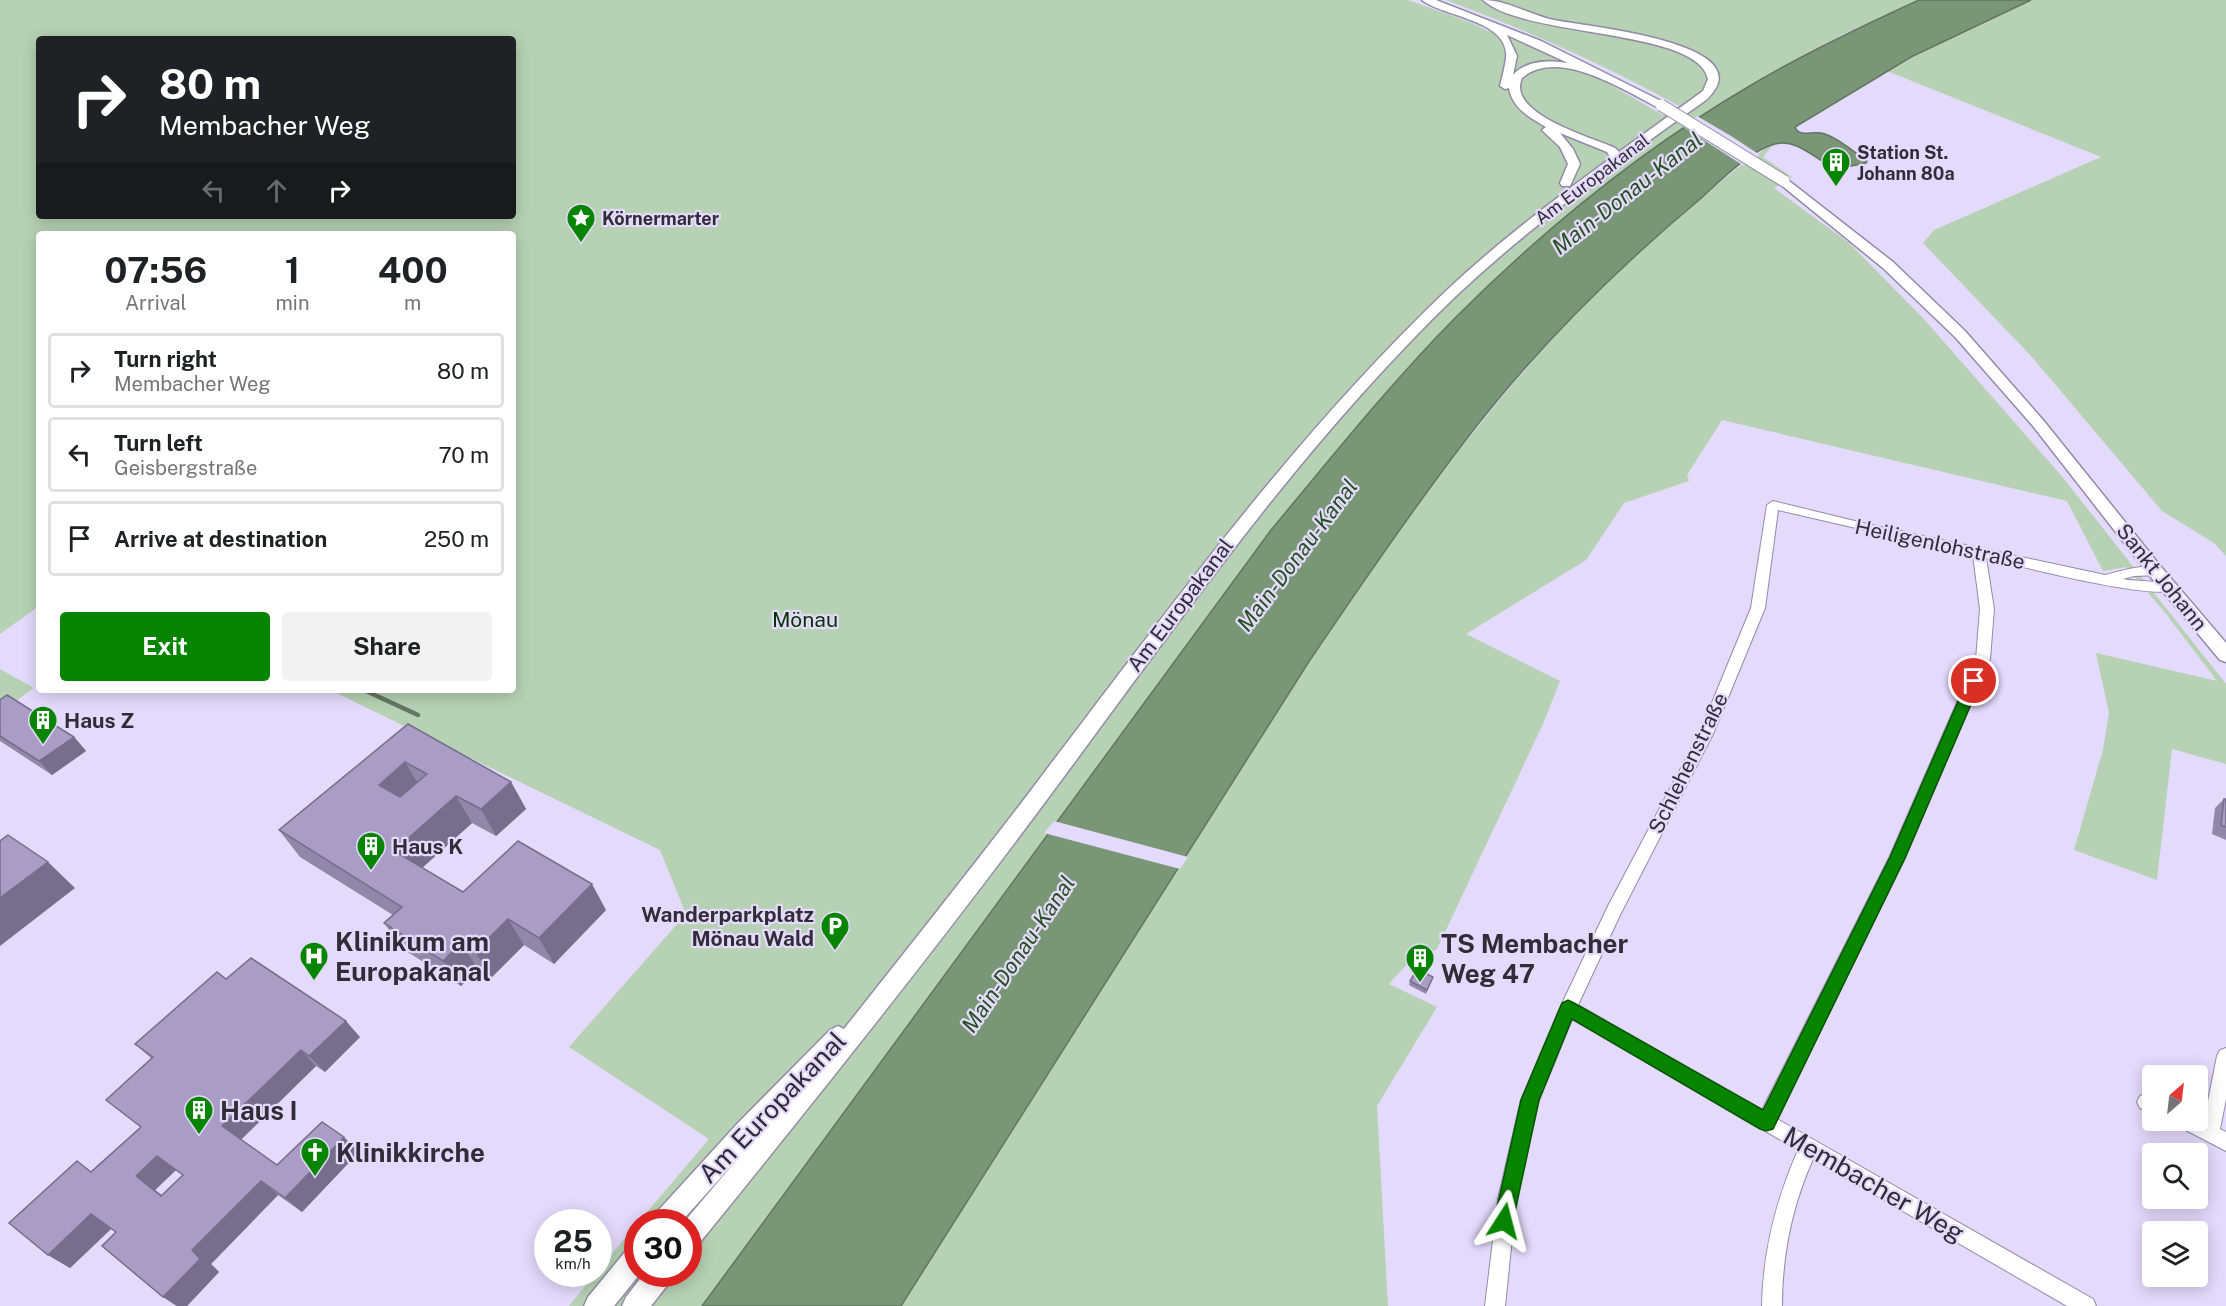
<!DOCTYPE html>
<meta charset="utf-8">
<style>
:root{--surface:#fff;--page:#f2f2f2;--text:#202124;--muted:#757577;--line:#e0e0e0;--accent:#078400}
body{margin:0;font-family:"Public Sans",sans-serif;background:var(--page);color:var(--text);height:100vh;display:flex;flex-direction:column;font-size:22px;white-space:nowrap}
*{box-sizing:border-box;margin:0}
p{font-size:20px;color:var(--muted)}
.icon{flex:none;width:33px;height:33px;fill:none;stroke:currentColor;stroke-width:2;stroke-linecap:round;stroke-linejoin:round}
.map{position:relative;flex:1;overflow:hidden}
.side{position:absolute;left:36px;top:231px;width:480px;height:462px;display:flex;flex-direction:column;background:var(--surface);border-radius:6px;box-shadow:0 3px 15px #0003}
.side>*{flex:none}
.guide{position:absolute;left:36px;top:36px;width:480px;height:183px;border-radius:6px;box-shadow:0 3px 15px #0003;background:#202124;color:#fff;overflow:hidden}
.needle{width:39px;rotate:28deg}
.controls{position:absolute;left:2142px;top:1065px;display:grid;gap:12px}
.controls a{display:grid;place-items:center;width:66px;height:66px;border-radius:6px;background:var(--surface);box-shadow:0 3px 15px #0003;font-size:30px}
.speed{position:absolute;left:534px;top:1209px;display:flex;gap:12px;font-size:30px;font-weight:700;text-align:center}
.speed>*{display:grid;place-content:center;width:78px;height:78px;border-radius:50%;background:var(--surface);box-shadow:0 3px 15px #0003;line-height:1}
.speed small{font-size:15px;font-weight:400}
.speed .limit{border:9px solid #d22;background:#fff;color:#111}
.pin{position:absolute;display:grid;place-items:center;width:51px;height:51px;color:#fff;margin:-26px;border:3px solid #fff;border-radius:50%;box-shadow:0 2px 6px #0007}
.me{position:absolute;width:66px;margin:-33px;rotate:9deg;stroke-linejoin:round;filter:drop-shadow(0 0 4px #0008)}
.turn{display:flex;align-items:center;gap:21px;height:126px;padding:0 24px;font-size:27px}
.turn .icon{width:78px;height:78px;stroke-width:2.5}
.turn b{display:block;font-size:42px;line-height:51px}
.lanes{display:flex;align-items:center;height:57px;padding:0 24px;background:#0003;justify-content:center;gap:30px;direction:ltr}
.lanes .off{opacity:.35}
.eta{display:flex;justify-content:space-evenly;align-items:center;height:102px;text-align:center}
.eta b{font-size:36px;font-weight:700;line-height:42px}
.cta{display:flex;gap:12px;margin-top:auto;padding:12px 24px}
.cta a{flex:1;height:69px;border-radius:6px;background:var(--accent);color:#fff;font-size:24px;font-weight:700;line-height:69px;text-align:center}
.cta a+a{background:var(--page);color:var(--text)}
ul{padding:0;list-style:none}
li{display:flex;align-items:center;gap:18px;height:75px;margin:0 12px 9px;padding:0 12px;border:3px solid var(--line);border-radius:6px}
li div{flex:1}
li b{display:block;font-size:22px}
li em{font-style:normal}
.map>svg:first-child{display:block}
.green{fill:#b6d1b3;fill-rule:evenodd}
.water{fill:#799676;stroke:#637664;stroke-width:1.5}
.pier{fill:#e4dafc}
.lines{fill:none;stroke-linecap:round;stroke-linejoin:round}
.stream{stroke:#637664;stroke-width:4.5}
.minor-casing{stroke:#938aa8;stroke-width:2}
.secondary-casing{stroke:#938aa8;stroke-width:3}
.minor{fill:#fff;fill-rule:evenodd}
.secondary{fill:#fff;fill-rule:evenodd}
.secondary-bridge-casing{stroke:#938aa8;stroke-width:13;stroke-linecap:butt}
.secondary-bridge{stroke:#fff;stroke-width:11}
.wall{fill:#9187a9;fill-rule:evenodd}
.shaded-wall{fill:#766e8a}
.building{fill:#a99dc5;stroke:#766e8a;stroke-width:1.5;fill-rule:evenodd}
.route{fill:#078400;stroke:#055600;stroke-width:1.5}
.labels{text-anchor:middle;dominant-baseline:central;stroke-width:4.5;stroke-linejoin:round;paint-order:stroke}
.far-poi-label{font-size:18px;font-weight:bold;fill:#302d39;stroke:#e4dafc;text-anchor:start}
.far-street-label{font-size:18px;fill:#302d39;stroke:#e4dafc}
.street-label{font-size:21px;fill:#302d39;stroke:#e4dafc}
.park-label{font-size:21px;fill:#073405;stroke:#e4dafc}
.poi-label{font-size:21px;font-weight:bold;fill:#302d39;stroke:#e4dafc;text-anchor:start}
.water-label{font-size:22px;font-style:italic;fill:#265022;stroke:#e4dafc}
.near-poi-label{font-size:26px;font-weight:bold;fill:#302d39;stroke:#e4dafc;text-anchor:start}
.near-street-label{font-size:26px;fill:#302d39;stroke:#e4dafc}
</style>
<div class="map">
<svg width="2226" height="1306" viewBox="0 0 2226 1306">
<rect width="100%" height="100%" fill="#e4dafc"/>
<!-- green -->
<g class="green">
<path d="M0 0H1408L1472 23 1488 31 1504 34 1588 72 1663 115 1679 106C1604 65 1527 30 1446 0H1481L1494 6 1500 3 1496 0H1919L1842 35 1753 84 1692 123 1626 170 1524 253 1455 318 1372 408 1052 828 702 1306H569L595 1274H598L599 1269 709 1139 569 1047 686 914 660 850 330 690H513V234H39V606L0 634ZM39 39H513V216H39ZM638 1222H688V1274H638Z"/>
<path d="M2031 0H2226V556L2214 543 2162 511 2032 357 1923 243 1934 230 2101 157 1887 71 1952 36Z"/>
<path d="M1773 144 1763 157 1792 177 1774 188 1849 243 1922 317 2060 474 2226 684V764L2172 749 2157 880 2074 850 2103 750 2109 713 2096 653 2217 681 2167 615 2126 567 2103 571 2067 501 1722 420 1687 475 1689 481 1624 503 1586 560 1466 634 1560 681 1543 724 1437 949 1408 963 1389 984 1437 1007 1377 1106 1388 1306H901L1308 663C1416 502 1530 342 1680 216 1710 191 1739 164 1773 144Z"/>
<path d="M0 669 34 688 0 712Z"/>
</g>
<!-- water -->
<path class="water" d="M1919 0H2031L1911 57 1795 127C1800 138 1811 131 1821 133 1836 136 1854 152 1867 161L1866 163 1836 169C1817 161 1798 138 1775 144 1750 150 1718 183 1699 200 1614 271 1533 352 1465 441 1410 513 1359 588 1308 663L901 1306H702L1271 530C1331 458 1389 385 1455 318 1544 229 1645 147 1753 84 1807 52 1862 26 1919 0Z"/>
<!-- pier -->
<g class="pier">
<path d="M1697 116 1731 136 1760 155 1744 166 1682 126Z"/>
<path d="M1054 821 1188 857 1180 869 1044 833Z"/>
</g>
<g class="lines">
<!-- stream -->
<path class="stream" d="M364 690 418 715"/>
<!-- minor casing -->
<g class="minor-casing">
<g id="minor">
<path d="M1773 501 1867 524 2105 575C2119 572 2152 560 2162 572L2161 575 2134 576 2123 579C2135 582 2170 580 2176 588 2164 604 2012 564 1986 558L1994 609 1990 659 1905 858 1777 1119 2093 1299 2096 1306H2067L1813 1159C1792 1206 1782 1255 1782 1306H1762C1763 1251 1776 1200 1798 1150L1572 1019 1539 1100 1516 1199 1505 1306H1485L1498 1199 1521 1100 1560 1008 1608 906 1699 734 1751 608 1767 505ZM1778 510 1973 555 1980 609 1976 659 1889 858 1762 1110 1578 1005 1620 915 1713 734 1765 608Z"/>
<path d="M2226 1048V1099L2220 1129 2226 1132V1151L2178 1126 2175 1120H2198V1118L2204 1121 2217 1056 2220 1050Z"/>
<path d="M2146 1093 2152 1096V1114L2140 1108 2137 1102 2140 1096Z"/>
</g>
</g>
<!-- secondary casing -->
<g class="secondary-casing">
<g id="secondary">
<path d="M1422 0H1436L1541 41 1665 103V107H1657C1623 90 1558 47 1522 78 1506 114 1591 137 1615 148L1619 152 1703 91 1708 79C1698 28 1524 38 1483 0 1507 0 1530 15 1554 20 1580 26 1769 42 1706 100 1620 161 1534 223 1457 295 1297 449 1172 632 1040 809 929 958 814 1102 697 1246L688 1249V1222H684L740 1156 681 1222H653L656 1213 738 1123 830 1030 838 1026 844 1029C914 940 985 852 1053 761 1177 598 1298 432 1447 290 1498 242 1555 199 1611 158L1607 152 1560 133 1573 149 1580 164 1570 186H1562L1560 183 1568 164 1560 147 1544 132 1542 130 1546 127C1530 118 1512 108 1509 88L1505 89 1500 86C1502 77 1505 67 1506 58 1510 20 1443 17 1422 0ZM1507 35 1568 63C1550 60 1526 60 1513 75L1517 56Z"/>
<path d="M1784 177 1893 262 1965 331 2043 420 2162 568 2226 643V662L2220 660 2150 576 2033 426 1955 337 1883 268 1780 184 1778 181Z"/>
<path d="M638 1243V1274H640L614 1306H584L588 1297 629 1247Z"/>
<path d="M644 1274H673L669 1283 651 1306H622L626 1297Z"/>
</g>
</g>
<!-- minor -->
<use href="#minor" class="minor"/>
<!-- secondary -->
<use href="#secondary" class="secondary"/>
<!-- secondary-bridge casing -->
<g class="secondary-bridge-casing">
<path id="secondary-bridge" d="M1661 105 1784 181"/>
</g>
<!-- secondary-bridge -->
<use href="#secondary-bridge" class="secondary-bridge"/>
</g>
<!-- wall -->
<g class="wall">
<path d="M0 700 74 737 86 751 52 775 0 741Z"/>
<path d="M408 724 511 782 526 809 496 836 472 823 422 868 463 892 606 910 554 964 524 945 492 977 478 969 461 986 403 949 384 923 393 915 300 857 279 830Z"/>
<path d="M2224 799H2226V840L2212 834 2215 808Z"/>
<path d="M1433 977 1426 994 1409 985 1410 981Z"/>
<path d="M226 979 360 1037 325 1072 316 1066 241 1140 277 1165 359 1152 302 1212 278 1195 211 1264 219 1272 187 1306H177L163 1297 116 1232 111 1229 70 1268 48 1255 91 1171 141 1127 106 1100 152 1059 135 1044ZM176 1170 183 1175 162 1195 155 1190Z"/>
</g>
<!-- shaded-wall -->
<g class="shaded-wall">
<path d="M74 737 86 751 52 775 39 761Z"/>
<path d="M405 762 422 790 397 812 379 785Z"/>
<path d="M511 782 526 809 496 836 481 809Z"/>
<path d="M456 796 472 823 412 877 394 851Z"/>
<path d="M48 862 75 888 0 946V898Z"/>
<path d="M592 884 606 910 554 964 539 938Z"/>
<path d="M508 919 524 945 492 977 475 952Z"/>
<path d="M461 943 478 969 461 986 443 961Z"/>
<path d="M346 1021 360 1037 325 1072 309 1056Z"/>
<path d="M301 1050 316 1066 239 1141 222 1126Z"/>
<path d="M344 1137 359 1152 302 1212 285 1198Z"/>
<path d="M157 1156 176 1170 155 1190 181 1210 136 1176Z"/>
<path d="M261 1181 278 1195 211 1264 219 1272 187 1306H177L163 1297 192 1250Z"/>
<path d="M91 1214 112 1228 70 1268 48 1255Z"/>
</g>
<!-- building -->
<g class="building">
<path d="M7 695 74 737 39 761 0 736V700Z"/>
<path d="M408 724 511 782 481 809 456 796 394 851 463 892 518 841 592 884 539 938 508 919 475 952 461 943 443 961 384 923 402 907 279 830ZM405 762 427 774 400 797 379 785Z"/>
<path d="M2224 799H2226V827L2221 825Z"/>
<path d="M8 835 48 862 0 898V841Z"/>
<path d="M251 958 346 1021 309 1056 301 1050 222 1126 277 1165 322 1122 344 1137 285 1198 261 1181 192 1250 200 1259 163 1297 102 1246 116 1232 91 1214 48 1255 9 1223 77 1161 91 1172 141 1127 106 1100 153 1057 135 1044 217 972 226 979ZM157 1156 183 1175 161 1196 136 1176Z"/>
<path d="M1417 969 1433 977 1427 990 1410 981Z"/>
</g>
<!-- route -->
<path class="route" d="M1974 676 1981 681 1905 858 1773 1129 1766 1131 1760 1129 1572 1019 1539 1100 1513 1221 1510 1227 1504 1230 1497 1227 1494 1221 1521 1100 1562 1003 1568 1000 1574 1003 1763 1110 1890 857 1967 681Z"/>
<!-- icons -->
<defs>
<g id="building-pin" transform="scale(1.5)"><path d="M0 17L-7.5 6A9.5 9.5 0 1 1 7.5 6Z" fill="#078400" stroke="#e4dafc"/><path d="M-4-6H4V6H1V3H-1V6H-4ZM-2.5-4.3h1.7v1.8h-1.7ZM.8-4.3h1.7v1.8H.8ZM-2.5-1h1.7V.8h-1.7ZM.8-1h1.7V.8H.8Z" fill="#fff"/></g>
<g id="sight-pin" transform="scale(1.5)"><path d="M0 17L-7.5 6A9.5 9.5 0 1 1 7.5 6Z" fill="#078400" stroke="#e4dafc"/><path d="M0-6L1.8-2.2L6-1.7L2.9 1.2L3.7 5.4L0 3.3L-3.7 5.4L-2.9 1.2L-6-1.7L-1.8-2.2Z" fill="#fff"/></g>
<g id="parking-pin" transform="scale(1.5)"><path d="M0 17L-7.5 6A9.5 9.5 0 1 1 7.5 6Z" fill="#078400" stroke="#e4dafc"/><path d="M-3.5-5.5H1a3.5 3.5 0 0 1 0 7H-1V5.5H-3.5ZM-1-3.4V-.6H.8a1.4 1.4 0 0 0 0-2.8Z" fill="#fff"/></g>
<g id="hospital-pin" transform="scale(1.5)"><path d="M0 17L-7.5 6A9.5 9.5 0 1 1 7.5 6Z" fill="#078400" stroke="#e4dafc"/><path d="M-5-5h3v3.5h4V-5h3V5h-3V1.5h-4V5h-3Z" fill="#fff"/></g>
<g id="church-pin" transform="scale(1.5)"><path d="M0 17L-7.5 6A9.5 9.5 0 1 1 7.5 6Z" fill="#078400" stroke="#e4dafc"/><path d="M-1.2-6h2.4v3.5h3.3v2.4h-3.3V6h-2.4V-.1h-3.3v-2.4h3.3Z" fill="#fff"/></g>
</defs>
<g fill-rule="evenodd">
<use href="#building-pin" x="1836" y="162"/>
<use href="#sight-pin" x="581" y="218"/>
<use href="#building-pin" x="43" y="720"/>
<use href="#building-pin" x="371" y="846"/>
<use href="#parking-pin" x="835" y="926"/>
<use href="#hospital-pin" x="314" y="956"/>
<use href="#building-pin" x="1420" y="958"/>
<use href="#building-pin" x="199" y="1110"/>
<use href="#church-pin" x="315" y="1152"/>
</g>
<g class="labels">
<!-- far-poi labels -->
<g class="far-poi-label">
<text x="1857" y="152">Station St.<tspan x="1857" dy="21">Johann 80a</tspan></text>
<text x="602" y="218">Körnermarter</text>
</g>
<!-- far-street labels -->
<g class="far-street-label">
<text transform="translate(1592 179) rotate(-37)">Am Europakanal</text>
</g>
<!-- street labels -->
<g class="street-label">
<text transform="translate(1940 544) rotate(12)">Heiligenlohstraße</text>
<text transform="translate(2162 577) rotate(51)">Sankt Johann</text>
<text transform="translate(1180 605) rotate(-53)">Am Europakanal</text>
<text transform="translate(1688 763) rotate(-64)">Schlehenstraße</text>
</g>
<!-- park labels -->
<g class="park-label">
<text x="805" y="619">Mönau</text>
</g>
<!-- poi labels -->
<g class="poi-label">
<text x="64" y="720">Haus Z</text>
<text x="392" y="846">Haus K</text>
<text x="814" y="914" text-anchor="end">Wanderparkplatz<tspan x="814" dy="24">Mönau Wald</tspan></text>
</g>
<!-- water labels -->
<g class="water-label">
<text transform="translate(1627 193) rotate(-38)">Main-Donau-Kanal</text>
<text transform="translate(1297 555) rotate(-53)">Main-Donau-Kanal</text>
<text transform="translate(1018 954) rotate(-56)">Main-Donau-Kanal</text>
</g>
<!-- near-poi labels -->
<g class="near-poi-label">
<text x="335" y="941">Klinikum am<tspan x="335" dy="30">Europakanal</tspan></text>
<text x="1441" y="943">TS Membacher<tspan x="1441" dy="30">Weg 47</tspan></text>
<text x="220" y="1110">Haus I</text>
<text x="336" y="1152">Klinikkirche</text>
</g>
<!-- near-street labels -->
<g class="near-street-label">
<text transform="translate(772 1107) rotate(-46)">Am Europakanal</text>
<text transform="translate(1874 1184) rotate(30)">Membacher Weg</text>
</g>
</g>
</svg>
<div class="controls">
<a><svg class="needle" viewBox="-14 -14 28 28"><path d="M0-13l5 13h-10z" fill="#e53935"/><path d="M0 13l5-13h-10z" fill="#757577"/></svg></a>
<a><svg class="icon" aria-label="search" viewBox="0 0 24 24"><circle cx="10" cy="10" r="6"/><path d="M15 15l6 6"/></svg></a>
<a><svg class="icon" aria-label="layers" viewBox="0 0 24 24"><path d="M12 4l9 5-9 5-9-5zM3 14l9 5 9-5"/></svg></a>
</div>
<div class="speed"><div>25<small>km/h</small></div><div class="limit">30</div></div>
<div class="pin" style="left:1974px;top:681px;background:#d93025"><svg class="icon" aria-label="arrive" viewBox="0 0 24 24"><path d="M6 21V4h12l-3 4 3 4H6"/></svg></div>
<svg class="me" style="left:1504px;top:1221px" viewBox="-20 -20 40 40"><path d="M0-17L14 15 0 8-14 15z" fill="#078400" stroke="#fff" stroke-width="4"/></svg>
<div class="guide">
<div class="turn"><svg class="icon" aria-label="right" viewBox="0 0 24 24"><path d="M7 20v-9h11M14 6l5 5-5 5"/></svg><div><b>80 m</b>Membacher Weg</div></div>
<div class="lanes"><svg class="icon off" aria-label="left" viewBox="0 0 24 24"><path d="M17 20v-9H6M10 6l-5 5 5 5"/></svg><svg class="icon off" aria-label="ahead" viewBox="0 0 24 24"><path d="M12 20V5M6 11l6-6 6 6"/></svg><svg class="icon" aria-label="right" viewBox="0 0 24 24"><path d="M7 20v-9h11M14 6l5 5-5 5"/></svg></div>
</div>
<section class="side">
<div class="eta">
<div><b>07:56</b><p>Arrival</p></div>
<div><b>1</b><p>min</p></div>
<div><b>400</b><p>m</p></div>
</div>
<ul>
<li><svg class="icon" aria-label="right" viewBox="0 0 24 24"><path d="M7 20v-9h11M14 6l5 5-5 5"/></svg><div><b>Turn right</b><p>Membacher Weg</p></div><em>80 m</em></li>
<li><svg class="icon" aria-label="left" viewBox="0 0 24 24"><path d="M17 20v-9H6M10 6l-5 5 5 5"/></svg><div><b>Turn left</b><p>Geisbergstraße</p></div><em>70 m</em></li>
<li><svg class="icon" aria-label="arrive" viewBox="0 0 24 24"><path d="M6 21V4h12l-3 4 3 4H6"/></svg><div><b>Arrive at destination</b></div><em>250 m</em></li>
</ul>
<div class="cta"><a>Exit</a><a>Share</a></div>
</section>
</div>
